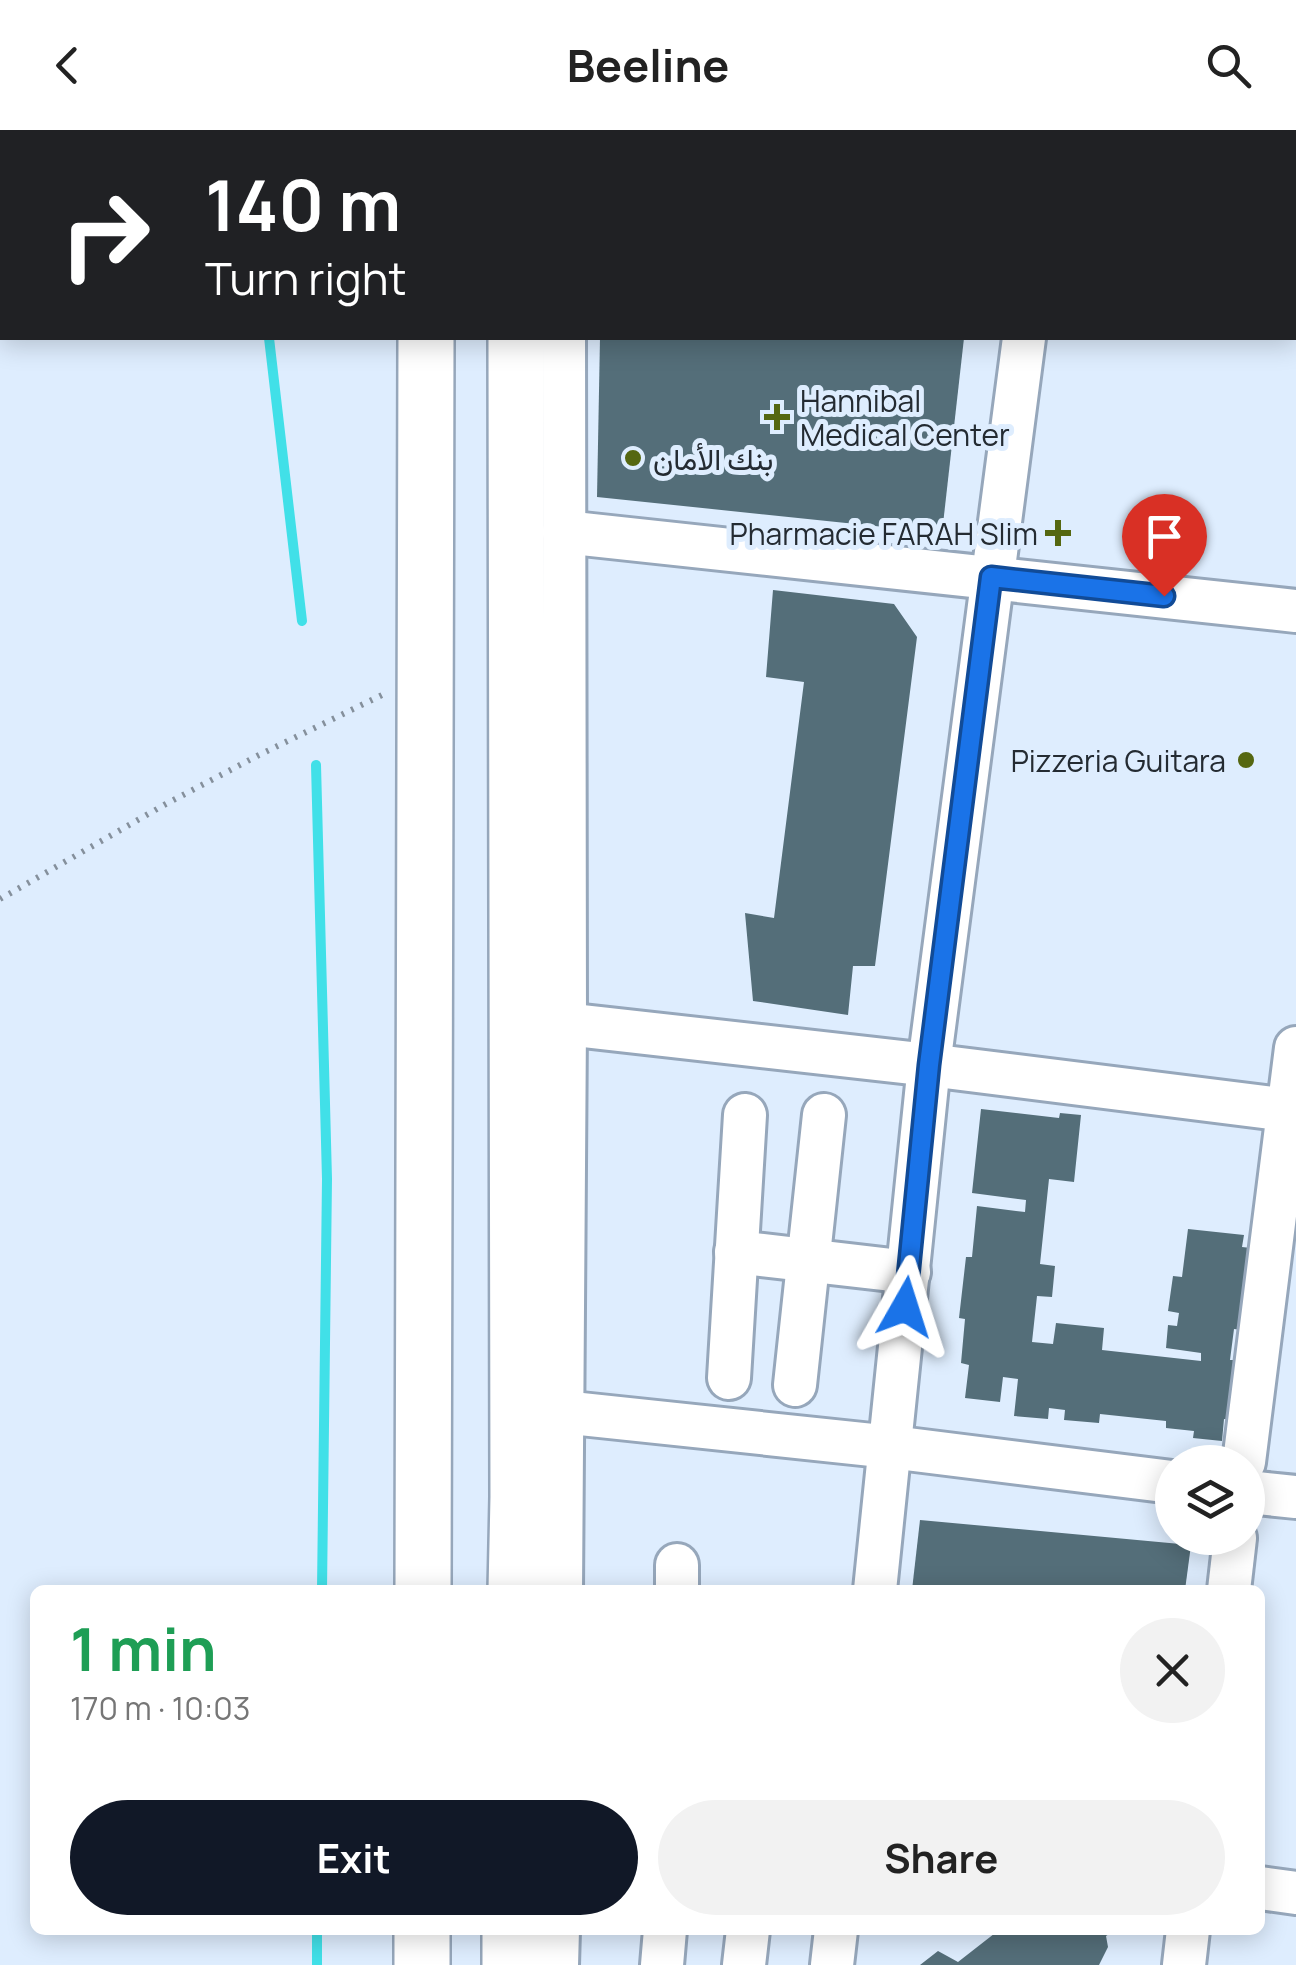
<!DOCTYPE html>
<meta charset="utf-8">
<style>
:root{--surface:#fff;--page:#f2f2f2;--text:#222;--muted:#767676;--accent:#111827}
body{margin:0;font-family:Manrope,Vazirmatn,sans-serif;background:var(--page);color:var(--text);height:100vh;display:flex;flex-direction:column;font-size:38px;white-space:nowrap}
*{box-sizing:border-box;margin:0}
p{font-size:32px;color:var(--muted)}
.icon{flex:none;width:55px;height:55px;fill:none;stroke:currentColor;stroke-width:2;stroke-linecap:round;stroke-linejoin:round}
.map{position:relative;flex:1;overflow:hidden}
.drawer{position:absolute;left:30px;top:1455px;width:1235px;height:350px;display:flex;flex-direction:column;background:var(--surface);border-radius:15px;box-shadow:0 5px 25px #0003}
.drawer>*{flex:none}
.top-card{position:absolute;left:0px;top:0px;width:1298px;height:210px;box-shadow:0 5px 25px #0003;background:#202124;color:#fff;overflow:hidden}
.buttons{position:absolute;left:1155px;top:1315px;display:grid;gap:20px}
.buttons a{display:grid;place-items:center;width:110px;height:110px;border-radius:50%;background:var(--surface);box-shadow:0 5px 25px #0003;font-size:50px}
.pin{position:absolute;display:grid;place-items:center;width:85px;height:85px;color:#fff;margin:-102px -42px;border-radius:50% 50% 50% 0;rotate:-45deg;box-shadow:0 0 10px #0007}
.pin .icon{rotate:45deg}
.me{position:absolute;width:110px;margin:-55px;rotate:6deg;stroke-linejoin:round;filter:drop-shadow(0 0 8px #0008)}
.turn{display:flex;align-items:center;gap:35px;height:210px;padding:0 40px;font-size:45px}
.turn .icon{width:130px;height:130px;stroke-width:2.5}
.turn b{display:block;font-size:70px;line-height:85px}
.round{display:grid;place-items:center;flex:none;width:105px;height:105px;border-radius:52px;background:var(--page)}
.head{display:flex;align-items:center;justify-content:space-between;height:170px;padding:0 40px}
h1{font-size:60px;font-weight:700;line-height:75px;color:#1e9e55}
.cta{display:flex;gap:20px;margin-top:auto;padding:20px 40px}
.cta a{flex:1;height:115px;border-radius:60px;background:var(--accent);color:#fff;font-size:40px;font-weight:700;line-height:115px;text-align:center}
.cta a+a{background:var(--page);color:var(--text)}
header{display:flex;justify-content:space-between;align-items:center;height:130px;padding:0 40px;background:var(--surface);font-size:45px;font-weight:700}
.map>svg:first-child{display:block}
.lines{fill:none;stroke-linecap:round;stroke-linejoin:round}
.stream{stroke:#41e0e8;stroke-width:10}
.building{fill:#546e79}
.minor-casing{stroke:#96a7bb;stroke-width:48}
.highway-casing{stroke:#96a7bb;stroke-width:60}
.path{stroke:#85909c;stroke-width:6;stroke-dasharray:2.5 8;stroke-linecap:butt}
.minor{stroke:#fff;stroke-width:42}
.highway{stroke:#fff;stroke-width:55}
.route-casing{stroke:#114b97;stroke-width:25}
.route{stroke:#1a73e8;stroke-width:18}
.poi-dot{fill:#556711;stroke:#deedfe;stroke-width:4}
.labels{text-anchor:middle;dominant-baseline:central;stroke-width:10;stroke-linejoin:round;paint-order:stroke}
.poi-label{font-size:30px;fill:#242b32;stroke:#deedfe;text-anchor:start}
</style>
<header><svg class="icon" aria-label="back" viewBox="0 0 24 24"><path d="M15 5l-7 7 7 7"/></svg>Beeline<svg class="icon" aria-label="search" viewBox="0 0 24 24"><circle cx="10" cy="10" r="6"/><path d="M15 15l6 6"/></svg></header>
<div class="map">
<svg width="1296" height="1835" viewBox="0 0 1296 1835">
<rect width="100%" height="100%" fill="#deedfe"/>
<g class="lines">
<!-- stream -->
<g class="stream">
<path d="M245 0V2"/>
<path d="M269 208 302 491"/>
<path d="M316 635 327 1049 322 1460"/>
<path d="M317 1835V1800"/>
</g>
</g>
<!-- building -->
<g class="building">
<path d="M600 208H964L942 403 597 367Z"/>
<path d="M773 460 894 474 917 507 875 836H853L848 885 753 871 745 783 774 788 804 552 766 547Z"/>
<path d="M981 979 1059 988 1060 983 1081 985 1074 1052 1049 1049 1040 1134 1055 1136 1052 1167 1037 1166 1032 1212 1053 1214 1056 1193 1104 1198 1102 1220 1201 1231V1223L1166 1218 1168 1195 1177 1196 1179 1183 1168 1181 1173 1146 1182 1147 1188 1099 1244 1105 1242 1117 1251 1118 1243 1200 1234 1199 1230 1230H1237L1231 1290 1224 1289 1222 1311 1193 1308 1194 1301 1166 1298V1291L1100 1284 1099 1293 1064 1290 1065 1280 1049 1278 1048 1289 1014 1286 1018 1249 1003 1247 1000 1272 965 1268 969 1235 961 1233 965 1189 959 1188 966 1127H972L977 1076 1025 1082 1026 1070 972 1063Z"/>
<path d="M920 1390 1191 1415 1185 1460H912Z"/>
<path d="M999 1800H1115L1106 1806 1108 1817 1099 1835H920L938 1821 958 1832Z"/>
</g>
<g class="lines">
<!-- minor casing -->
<g class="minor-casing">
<g id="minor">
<path d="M674 2 678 0"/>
<path d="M1052 2V0"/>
<path d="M564 402 1296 481"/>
<path d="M565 894 929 935 1296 981"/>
<path d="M736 1122 909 1142"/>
<path d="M729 1248 745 985"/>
<path d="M795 1255 824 985"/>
<path d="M562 1282 891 1317 1172 1352"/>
<path d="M1244 1332 1296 918"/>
<path d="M1248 1362 1296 1367"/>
<path d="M561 1460 565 894 564 208"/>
<path d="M677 1460V1435"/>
<path d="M875 1460 929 935 1024 208"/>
<path d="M1229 1460 1235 1408"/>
<path d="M1260 1758 1296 1763"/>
<path d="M557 1835 558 1800"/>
<path d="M662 1835 665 1800"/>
<path d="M744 1835 748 1800"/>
<path d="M832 1835 836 1800"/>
<path d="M1184 1835 1188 1800"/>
</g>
</g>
<!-- highway casing -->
<g class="highway-casing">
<g id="highway">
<path d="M425 0V2"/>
<path d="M521 2V0"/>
<path d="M423 1460 426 208"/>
<path d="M516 1460 518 1367 516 208"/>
<path d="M422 1800V1835"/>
<path d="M510 1800V1835"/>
</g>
</g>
<!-- path -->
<path class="path" d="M0 769 164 675 257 626 382 565"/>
<!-- minor -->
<use href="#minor" class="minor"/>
<!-- highway -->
<use href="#highway" class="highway"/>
</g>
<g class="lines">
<!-- route casing -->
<g class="route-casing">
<path id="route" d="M905 1177 929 935 991 447 1164 466"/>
</g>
<!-- route -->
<use href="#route" class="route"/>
</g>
<!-- markers -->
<g class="poi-dot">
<path d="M772 272h10v10h10v10h-10v10h-10v-10h-10v-10h10z"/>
<circle cx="633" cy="328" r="10"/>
<path d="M1053 388h10v10h10v10h-10v10h-10v-10h-10v-10h10z"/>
<circle cx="1246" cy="630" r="10"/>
</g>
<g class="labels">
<!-- poi labels -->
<g class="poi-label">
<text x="800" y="270">Hannibal<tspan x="800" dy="34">Medical Center</tspan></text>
<text x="653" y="328">بنك الأمان</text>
<text x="1038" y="403" text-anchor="end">Pharmacie FARAH Slim</text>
<text x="1226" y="630" text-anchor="end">Pizzeria Guitara</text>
</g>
</g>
</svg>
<div class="buttons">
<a><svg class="icon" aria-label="layers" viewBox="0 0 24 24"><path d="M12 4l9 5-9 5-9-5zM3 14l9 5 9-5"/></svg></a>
</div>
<div class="pin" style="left:1164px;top:466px;background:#d93025"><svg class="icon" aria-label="arrive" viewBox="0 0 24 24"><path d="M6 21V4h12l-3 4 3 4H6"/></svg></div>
<svg class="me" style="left:905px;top:1177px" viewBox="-20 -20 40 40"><path d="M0-17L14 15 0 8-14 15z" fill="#1a73e8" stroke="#fff" stroke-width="4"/></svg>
<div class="top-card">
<div class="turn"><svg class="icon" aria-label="right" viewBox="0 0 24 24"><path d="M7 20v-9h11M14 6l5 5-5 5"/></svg><div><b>140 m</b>Turn right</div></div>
</div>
<section class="drawer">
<div class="head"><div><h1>1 min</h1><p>170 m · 10:03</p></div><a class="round"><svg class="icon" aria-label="close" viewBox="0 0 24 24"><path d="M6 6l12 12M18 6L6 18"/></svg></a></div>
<div class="cta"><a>Exit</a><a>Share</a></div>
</section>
</div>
